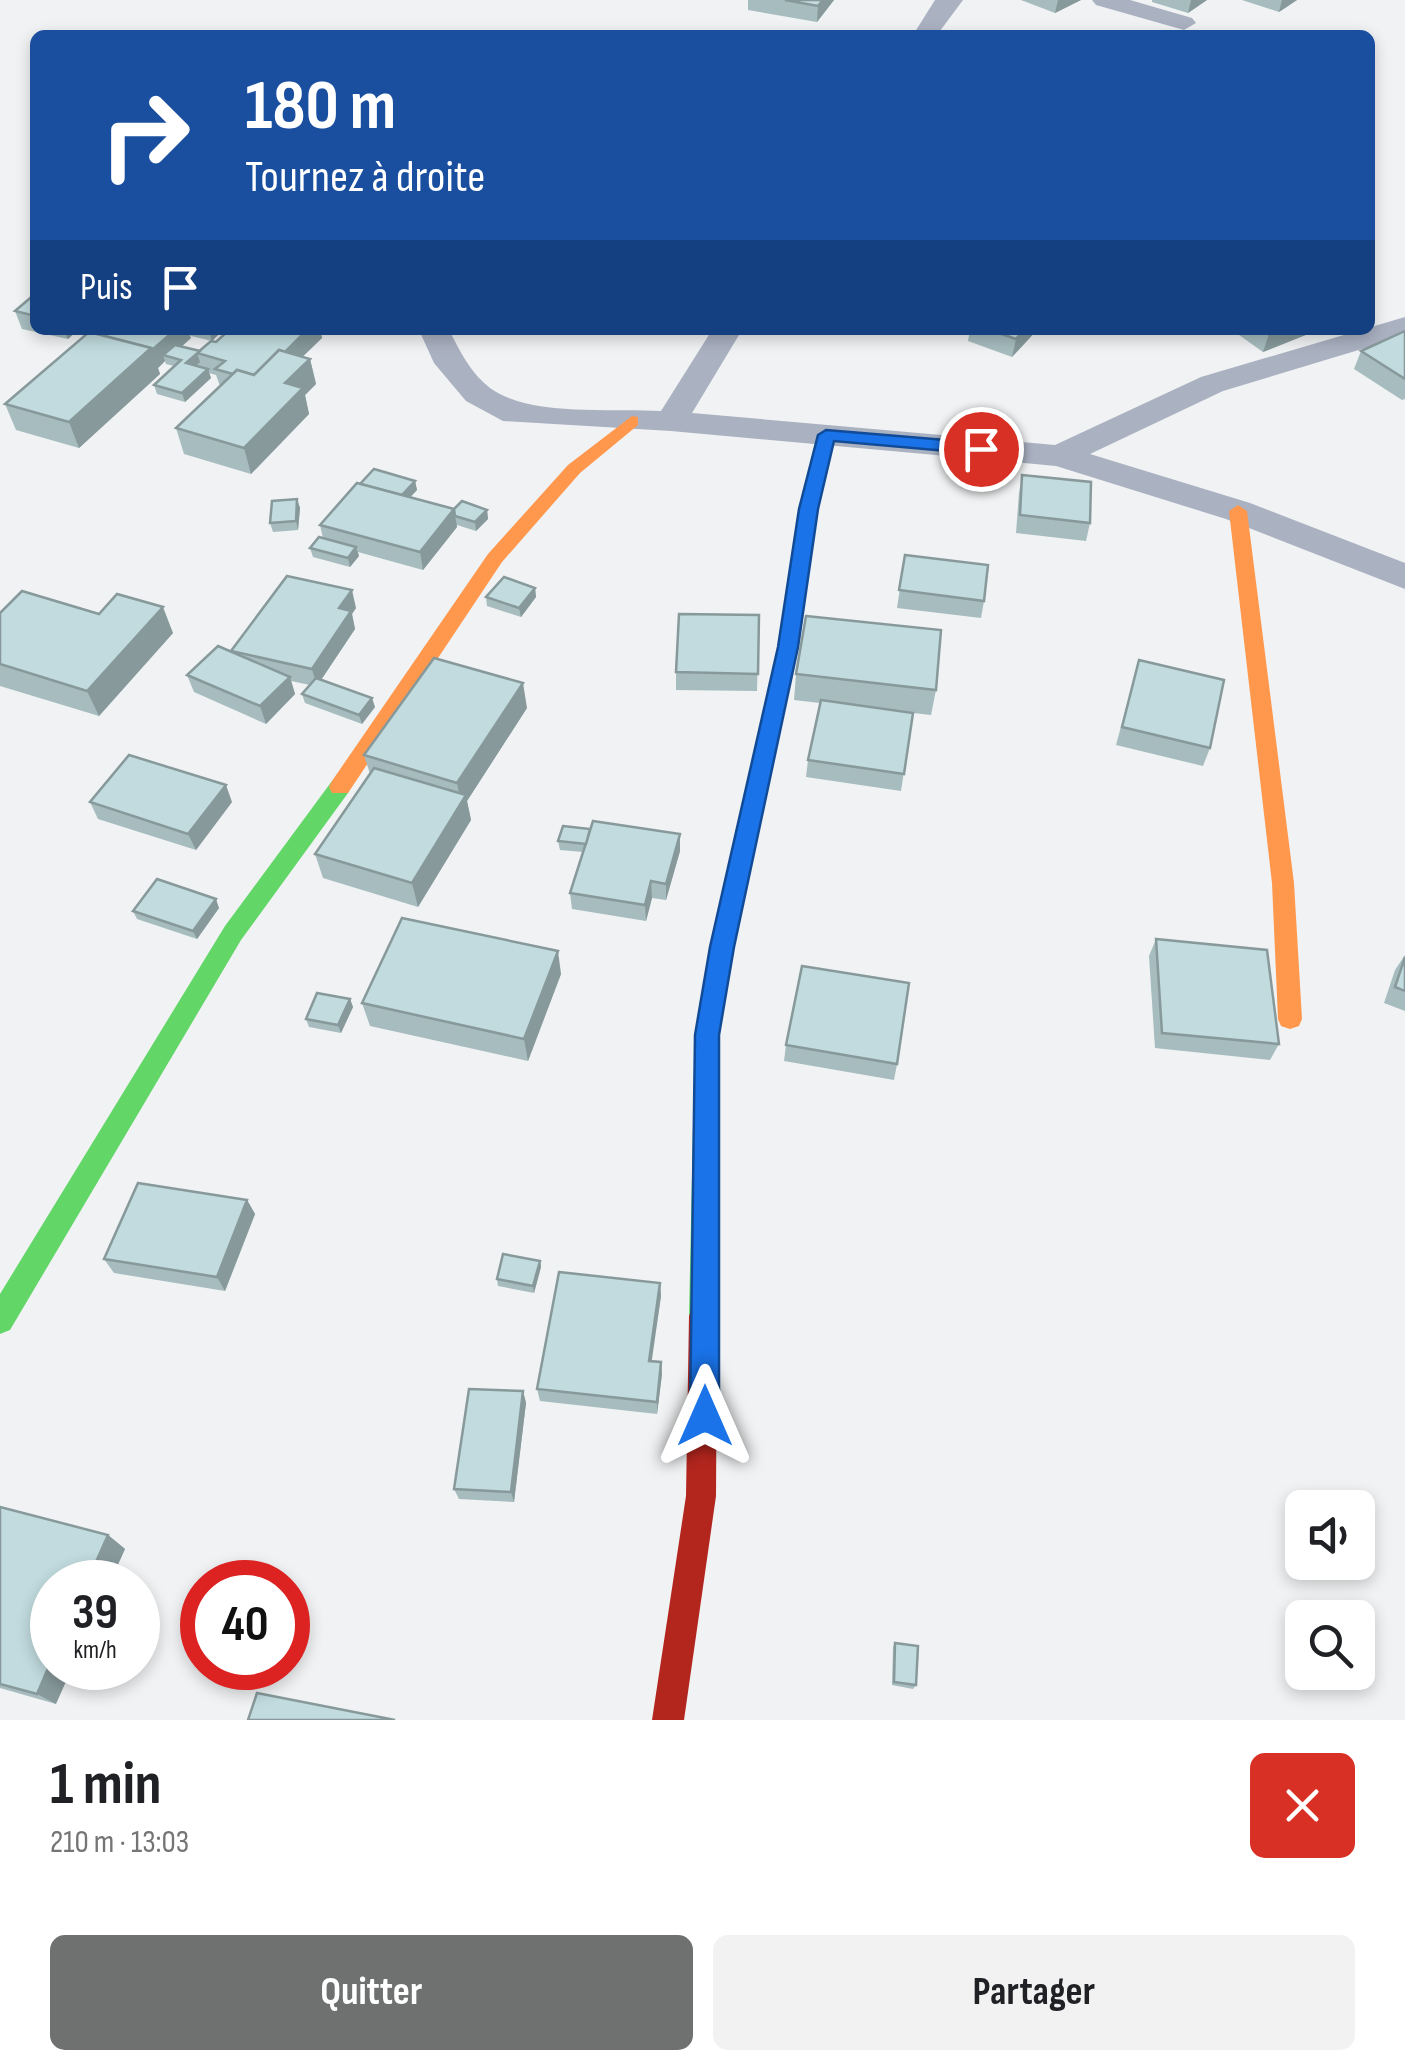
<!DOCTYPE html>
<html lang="fr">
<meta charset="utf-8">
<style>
:root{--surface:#fff;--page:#f2f2f2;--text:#202124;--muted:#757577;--accent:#6f7070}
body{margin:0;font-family:"Sofia Sans Condensed",sans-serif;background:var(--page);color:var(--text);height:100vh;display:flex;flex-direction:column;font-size:38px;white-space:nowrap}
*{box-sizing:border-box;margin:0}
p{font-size:32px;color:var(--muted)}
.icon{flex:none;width:55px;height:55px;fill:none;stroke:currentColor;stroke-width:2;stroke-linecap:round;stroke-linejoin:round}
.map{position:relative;height:1720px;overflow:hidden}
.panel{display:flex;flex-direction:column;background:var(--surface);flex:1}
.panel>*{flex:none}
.top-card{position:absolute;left:30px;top:30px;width:1345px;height:305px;border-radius:15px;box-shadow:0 5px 15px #0003;background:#1a4fa0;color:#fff;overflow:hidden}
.controls{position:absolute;left:1285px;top:1490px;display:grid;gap:20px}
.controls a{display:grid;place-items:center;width:90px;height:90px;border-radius:15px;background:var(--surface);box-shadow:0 5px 15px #0003;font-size:50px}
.speed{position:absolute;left:30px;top:1560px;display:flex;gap:20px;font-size:50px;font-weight:700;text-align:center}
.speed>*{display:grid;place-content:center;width:130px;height:130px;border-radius:50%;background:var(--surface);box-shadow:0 5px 15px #0003;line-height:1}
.speed small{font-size:25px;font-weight:400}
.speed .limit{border:15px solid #d22;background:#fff;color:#111}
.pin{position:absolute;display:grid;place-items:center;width:85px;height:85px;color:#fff;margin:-42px;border:5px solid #fff;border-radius:50%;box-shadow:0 2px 10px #0007}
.me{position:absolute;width:110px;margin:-55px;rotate:0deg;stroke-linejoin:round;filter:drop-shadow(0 0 8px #0008)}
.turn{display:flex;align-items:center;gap:35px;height:210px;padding:0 50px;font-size:45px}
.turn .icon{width:130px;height:130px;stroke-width:2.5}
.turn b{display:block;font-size:70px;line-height:85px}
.then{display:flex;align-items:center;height:95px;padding:0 50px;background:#0003;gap:20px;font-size:38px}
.round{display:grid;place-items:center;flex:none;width:105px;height:105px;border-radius:15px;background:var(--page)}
.head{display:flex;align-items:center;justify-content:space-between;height:170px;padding:0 50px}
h1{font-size:60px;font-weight:700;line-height:75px}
.cta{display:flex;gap:20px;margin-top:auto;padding:20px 50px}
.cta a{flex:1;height:115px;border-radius:15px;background:var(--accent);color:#fff;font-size:40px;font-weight:700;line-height:115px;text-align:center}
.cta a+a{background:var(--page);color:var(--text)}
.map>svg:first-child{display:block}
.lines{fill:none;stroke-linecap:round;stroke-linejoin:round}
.street{fill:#aab1c1;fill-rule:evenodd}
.fast{fill:#63d668;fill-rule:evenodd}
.slow{fill:#ff974d;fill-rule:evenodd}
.jam{fill:#b3261e;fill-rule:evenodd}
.wall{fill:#a6bcbf}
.shaded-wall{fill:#87999b}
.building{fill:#c1dbde;stroke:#87999b;stroke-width:2.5}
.route{fill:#1a73e8;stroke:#114b97;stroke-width:2.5}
</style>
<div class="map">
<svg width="1405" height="1720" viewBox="0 0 1405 1720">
<rect width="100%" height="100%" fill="#f0f2f3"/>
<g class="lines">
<!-- street -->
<g class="street">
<path d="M935 0H963L937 35H913Z"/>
<path d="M1092 0H1130L1192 18 1196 23 1184 30 1096 5Z"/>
<path d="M1405 317V336L1223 391 1090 454 1250 503 1405 563V589L1226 519 1056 466 671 431 503 421 466 401 434 363 419 330H449C460 351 471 374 490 388 530 417 612 408 661 411L712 330H742L692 413 1055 445 1201 377Z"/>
</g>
<!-- fast -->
<g class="fast">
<path d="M826 430 835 435 817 509 798 647 734 947 719 1035 717 1316 713 1326 703 1330 693 1326 689 1316 695 1035 710 947 778 647 799 509 817 435Z"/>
<path d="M340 779 351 787 348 793 241 940 10 1330 0 1334V1294L225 926 332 781Z"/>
</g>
<!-- slow -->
<g class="slow">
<path d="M632 416 638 417V425L580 473 502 562 348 793H332L329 787 332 781 488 554 568 465Z"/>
<path d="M1238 505 1247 511 1294 883 1302 1019 1299 1026 1290 1029 1281 1026 1278 1019 1272 883 1229 511Z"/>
</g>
<!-- jam -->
<path class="jam" d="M703 1302 713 1306 717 1316 716 1496 684 1720H652L686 1496 689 1316 693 1306Z"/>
</g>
<!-- wall -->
<g class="wall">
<path d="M748 0H834L817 22 748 10Z"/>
<path d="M1021 0H1081L1055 13Z"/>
<path d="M1152 0H1207L1188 13 1152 2Z"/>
<path d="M1242 0H1297L1279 12Z"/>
<path d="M35 294V330H78L68 339 22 329 15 311Z"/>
<path d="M189 330H223L212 341 191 336Z"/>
<path d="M229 330H320L322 338 302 357 310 359 316 384 305 395 309 414 251 474 184 454 176 428 220 386 216 375 209 373 211 378 185 402 157 394 154 385 174 366 166 364 165 361 158 368 160 374 79 448 16 430 5 404 191 338 182 346 199 351 216 342Z"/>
<path d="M970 330H1037L1012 357 968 341Z"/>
<path d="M1232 330H1318L1263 352Z"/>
<path d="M1405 331V399L1402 400 1354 369 1361 351Z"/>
<path d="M1022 475 1090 523 1086 541 1016 533 1019 493Z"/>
<path d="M415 481 417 490 410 497 454 509 487 510 488 519 476 531 457 525V527L423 570 358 552 359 556 350 567 313 557 310 548 323 538 320 525Z"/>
<path d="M297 499 300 508 298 530 273 532 270 523Z"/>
<path d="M905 555 984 601 981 618 897 608Z"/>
<path d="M535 588 536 597 521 617 487 606 486 597Z"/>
<path d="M356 608 352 614 355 629 321 680 375 707 362 724 305 703 302 694 310 685 291 681 295 694 266 724 194 692 187 675 232 652Z"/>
<path d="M0 613 99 614 173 633 99 716 0 686Z"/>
<path d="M759 615 757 691 676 690V672Z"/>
<path d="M1139 660 1210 748 1203 766 1116 745Z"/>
<path d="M796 674 936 690 931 715 913 713 901 791 806 777 808 760 820 703 794 700Z"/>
<path d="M527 708 467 801 471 820 418 907 323 878 315 854 370 774 364 755Z"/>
<path d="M90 802H232L196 850 98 819Z"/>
<path d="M558 841 680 851 666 900 652 898 646 921 572 909 570 893 583 852 560 850Z"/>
<path d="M219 908 197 939 137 919 133 911Z"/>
<path d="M1156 939 1279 1044 1270 1060 1155 1048 1149 956Z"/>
<path d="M1405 955V1011L1384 1003 1395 970Z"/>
<path d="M561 974 528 1061 370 1026 362 1003Z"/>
<path d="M350 999 353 1007 341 1033 309 1027 306 1019Z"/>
<path d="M786 1045 897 1064 894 1080 784 1061Z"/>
<path d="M247 1200 255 1214 225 1291 114 1273 104 1259Z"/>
<path d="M540 1261 541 1267 534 1293 498 1286 497 1279Z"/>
<path d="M660 1283 661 1296 651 1361 661 1362 662 1374 657 1414 540 1401 537 1389Z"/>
<path d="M523 1391 526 1403 514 1502 459 1499 454 1489Z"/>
<path d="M0 1507 108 1535 125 1549 110 1582H52L56 1704 0 1688Z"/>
<path d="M895 1643 916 1685 913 1689 892 1685 893 1647Z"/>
</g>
<!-- shaded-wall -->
<g class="shaded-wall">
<path d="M823 0H834L817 22 818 6Z"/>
<path d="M1058 0H1081L1055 13Z"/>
<path d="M1191 0H1207L1188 13Z"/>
<path d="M1282 0H1297L1279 12Z"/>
<path d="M64 330H78L68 339Z"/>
<path d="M175 330H188L191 338 170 357 163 355 165 361 158 368 160 374 79 448 69 422 151 348Z"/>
<path d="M211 330H223L212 341 209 332Z"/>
<path d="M307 330H320L322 338 260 398 255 380Z"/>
<path d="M1024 330H1037L1012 357 1016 339Z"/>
<path d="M1279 330H1318L1263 352 1269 334Z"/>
<path d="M197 353 200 362 189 372 186 363Z"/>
<path d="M310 359 316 384 305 395 309 414 251 474 244 448 285 383Z"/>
<path d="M208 369 211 378 185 402 182 393Z"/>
<path d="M415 481 417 490 403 505 401 496Z"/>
<path d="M297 499 300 508 298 530 296 521Z"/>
<path d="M454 509 457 527 423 570 420 552Z"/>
<path d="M487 510 488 519 476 531 475 522Z"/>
<path d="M356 547 359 556 350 567 348 558Z"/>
<path d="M535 588 536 597 521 617 519 608Z"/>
<path d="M352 590 356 608 352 614 355 629 317 686 312 669 339 608Z"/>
<path d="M163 607 173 633 99 716 87 691Z"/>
<path d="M290 677 295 694 266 724 260 706Z"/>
<path d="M523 683 527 708 467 801 471 820 418 907 412 883 461 803 457 783Z"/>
<path d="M372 698 375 707 362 724 359 715Z"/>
<path d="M226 785 232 802 196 850 188 834Z"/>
<path d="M680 834V851L666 900V884Z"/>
<path d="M651 881 652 898 646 921 645 905Z"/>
<path d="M216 899 219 908 197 939 193 931Z"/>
<path d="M558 951 561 974 528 1061 524 1039Z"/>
<path d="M350 999 353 1007 341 1033 338 1025Z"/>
<path d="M247 1200 255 1214 225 1291 217 1277Z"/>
<path d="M540 1261 541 1267 534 1293 533 1286Z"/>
<path d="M660 1283 661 1296 650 1373 649 1361Z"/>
<path d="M661 1362 662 1374 657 1414V1402Z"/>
<path d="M523 1391 526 1403 514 1502 511 1492Z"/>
<path d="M108 1535 125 1549 110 1582H87Z"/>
<path d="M52 1659V1668H72L56 1704 37 1694Z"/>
</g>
<!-- building -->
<g class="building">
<path d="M785 0H823L818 6Z"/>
<path d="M35 294V316L15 311Z"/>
<path d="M97 330H175L152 350 151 348 93 333Z"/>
<path d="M229 330H307L285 352 279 350 254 375 237 370 233 374 215 369 225 361 197 353 211 341 216 342Z"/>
<path d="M990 330H1024L1016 339Z"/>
<path d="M1263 330H1279L1269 334Z"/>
<path d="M1405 331V379L1361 351Z"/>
<path d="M89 332 151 348 69 422 5 404Z"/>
<path d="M175 345 200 351 186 363 208 369 182 393 154 385 181 360 163 355Z"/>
<path d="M279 350 310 359 285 383 303 388 244 448 176 428 237 370 254 375Z"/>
<path d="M374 469 415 481 402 495 360 484Z"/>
<path d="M1022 475 1091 482 1090 523 1020 515Z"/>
<path d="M357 483 454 509 420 552 320 525Z"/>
<path d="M297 499 296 521 270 523 272 501Z"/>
<path d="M462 501 487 510 475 522 455 516 454 509Z"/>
<path d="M319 537 356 547 348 558 310 548Z"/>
<path d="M905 555 988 565 984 601 899 590Z"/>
<path d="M287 576 352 590 339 608 351 611 312 669 231 651Z"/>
<path d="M504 577 535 588 519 608 486 597Z"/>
<path d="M22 591 99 614 117 594 163 607 87 691 0 664V613Z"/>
<path d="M679 614 759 615 758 674 676 672Z"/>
<path d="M806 616 941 630 936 690 796 674Z"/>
<path d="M218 646 290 677 260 706 187 675Z"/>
<path d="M434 658 523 683 457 783 364 755Z"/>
<path d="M1139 660 1224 680 1210 748 1122 727Z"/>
<path d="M316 678 372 698 359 715 302 694Z"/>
<path d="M821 700 913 713 904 774 808 760Z"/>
<path d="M129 755 226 785 188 834 90 802Z"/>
<path d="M374 768 466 795 412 883 315 854Z"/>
<path d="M593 821 680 834 666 884 651 881 645 905 570 893Z"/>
<path d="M563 826 590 829 586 844 558 841Z"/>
<path d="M157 879 216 899 193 931 133 911Z"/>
<path d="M402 918 558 951 524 1039 362 1003Z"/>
<path d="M1156 939 1267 950 1279 1044 1162 1033Z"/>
<path d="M1405 957V991L1395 987Z"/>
<path d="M802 966 909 983 897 1064 786 1045Z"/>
<path d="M317 993 350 999 338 1025 306 1019Z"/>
<path d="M138 1183 247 1200 217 1277 104 1259Z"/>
<path d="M503 1254 540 1261 533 1286 497 1279Z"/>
<path d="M559 1272 660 1283 649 1361 661 1362 657 1402 537 1389Z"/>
<path d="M469 1389 523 1391 511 1492 454 1489Z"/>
<path d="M0 1507 108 1535 87 1582H52V1659L37 1694 0 1684Z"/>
<path d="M895 1643 918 1646 916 1685 894 1682Z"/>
<path d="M257 1693 395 1720H248Z"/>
</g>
<!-- route -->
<path class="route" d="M826 430 981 443 990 449 981 454 834 441 818 509 798 647 734 947 719 1035V1416L715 1426 705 1430 694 1426 690 1416 695 1035 710 947 778 647 799 509 818 435Z"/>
</svg>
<div class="controls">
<a><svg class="icon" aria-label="sound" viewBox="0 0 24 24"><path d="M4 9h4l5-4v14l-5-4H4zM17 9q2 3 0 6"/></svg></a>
<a><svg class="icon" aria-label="search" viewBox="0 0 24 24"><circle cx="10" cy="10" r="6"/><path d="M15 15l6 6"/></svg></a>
</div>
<div class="speed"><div>39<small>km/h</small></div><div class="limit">40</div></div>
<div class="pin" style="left:981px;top:449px;background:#d93025"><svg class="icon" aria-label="arrive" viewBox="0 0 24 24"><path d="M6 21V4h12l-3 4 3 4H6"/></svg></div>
<svg class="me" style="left:705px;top:1416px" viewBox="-20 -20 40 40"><path d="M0-17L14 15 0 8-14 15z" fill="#1a73e8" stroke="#fff" stroke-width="4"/></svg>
<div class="top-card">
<div class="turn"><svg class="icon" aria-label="right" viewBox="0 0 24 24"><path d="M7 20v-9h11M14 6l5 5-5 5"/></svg><div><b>180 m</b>Tournez à droite</div></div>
<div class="then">Puis<svg class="icon" aria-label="arrive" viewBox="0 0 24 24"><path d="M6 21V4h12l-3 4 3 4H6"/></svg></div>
</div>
</div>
<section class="panel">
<div class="head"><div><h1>1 min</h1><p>210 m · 13:03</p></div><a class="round" style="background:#d93025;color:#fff"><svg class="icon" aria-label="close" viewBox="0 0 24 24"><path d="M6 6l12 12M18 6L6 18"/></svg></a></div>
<div class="cta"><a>Quitter</a><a>Partager</a></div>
</section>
